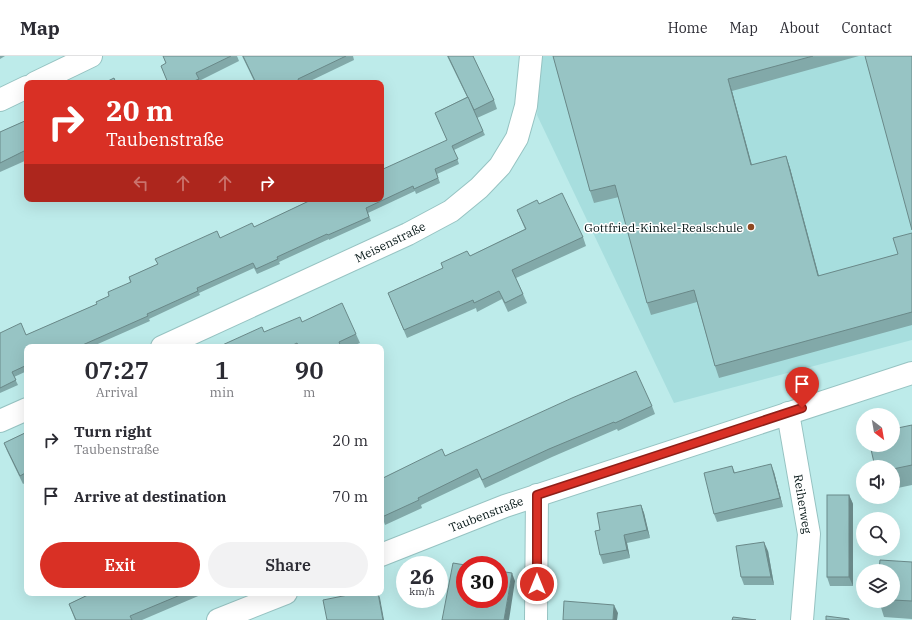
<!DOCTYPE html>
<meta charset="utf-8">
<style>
:root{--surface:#fff;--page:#f2f2f3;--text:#2b2b33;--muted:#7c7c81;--line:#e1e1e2;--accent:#d93025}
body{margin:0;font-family:"IBM Plex Serif",serif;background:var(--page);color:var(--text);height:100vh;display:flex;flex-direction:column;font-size:15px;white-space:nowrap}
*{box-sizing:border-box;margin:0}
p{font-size:13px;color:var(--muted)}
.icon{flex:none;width:22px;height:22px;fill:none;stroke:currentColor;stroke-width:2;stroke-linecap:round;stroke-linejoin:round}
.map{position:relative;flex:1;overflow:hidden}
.sheet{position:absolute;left:24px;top:288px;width:360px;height:252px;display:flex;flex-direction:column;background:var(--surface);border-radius:8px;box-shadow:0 4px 16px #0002}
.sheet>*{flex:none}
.banner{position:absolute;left:24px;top:24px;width:360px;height:122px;border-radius:8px;box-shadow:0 4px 16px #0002;background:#d93025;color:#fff;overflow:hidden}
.needle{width:26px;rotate:149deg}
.buttons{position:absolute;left:856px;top:352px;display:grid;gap:8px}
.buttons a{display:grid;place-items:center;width:44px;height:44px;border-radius:50%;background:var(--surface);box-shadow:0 4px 16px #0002;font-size:20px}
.speed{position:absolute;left:396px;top:500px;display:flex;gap:8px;font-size:20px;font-weight:700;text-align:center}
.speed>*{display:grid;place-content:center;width:52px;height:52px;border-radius:50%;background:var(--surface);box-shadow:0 4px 16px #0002;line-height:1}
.speed small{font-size:10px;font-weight:400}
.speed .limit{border:6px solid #d22;background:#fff;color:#111}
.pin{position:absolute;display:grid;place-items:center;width:34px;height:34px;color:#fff;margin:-41px -17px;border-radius:50% 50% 50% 0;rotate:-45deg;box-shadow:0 0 4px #0007}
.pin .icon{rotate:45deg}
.me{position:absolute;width:44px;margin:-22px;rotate:0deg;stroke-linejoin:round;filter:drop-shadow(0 0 3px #0008)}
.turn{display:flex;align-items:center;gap:14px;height:84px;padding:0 16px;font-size:18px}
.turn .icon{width:52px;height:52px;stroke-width:2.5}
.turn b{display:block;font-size:28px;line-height:34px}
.lanes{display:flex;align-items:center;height:38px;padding:0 16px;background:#0003;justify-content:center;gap:20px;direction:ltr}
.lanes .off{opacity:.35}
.eta{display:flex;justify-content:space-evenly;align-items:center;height:68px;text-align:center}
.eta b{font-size:24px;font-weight:600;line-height:28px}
.primary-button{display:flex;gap:8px;margin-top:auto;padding:8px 16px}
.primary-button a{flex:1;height:46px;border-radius:24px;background:var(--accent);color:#fff;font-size:16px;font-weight:600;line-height:46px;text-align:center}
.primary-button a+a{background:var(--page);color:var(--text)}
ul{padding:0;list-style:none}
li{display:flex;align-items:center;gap:12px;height:56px;padding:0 16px}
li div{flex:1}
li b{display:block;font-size:15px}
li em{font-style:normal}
header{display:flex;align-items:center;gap:24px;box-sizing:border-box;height:56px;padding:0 20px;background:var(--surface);border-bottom:1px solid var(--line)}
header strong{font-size:19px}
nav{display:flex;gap:22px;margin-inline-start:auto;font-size:14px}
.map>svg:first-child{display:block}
.built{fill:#a7dede}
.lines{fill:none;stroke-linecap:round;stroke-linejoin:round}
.minor-casing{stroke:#96c3c2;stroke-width:24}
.minor{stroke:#fff;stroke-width:22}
.wall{fill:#82a9a9}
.shaded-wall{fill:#6a8989}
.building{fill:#97c4c4;stroke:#6a8989}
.route-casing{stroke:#8d1f18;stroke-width:10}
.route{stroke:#d93025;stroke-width:7}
.poi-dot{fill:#8f4921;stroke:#fff;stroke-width:1.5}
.labels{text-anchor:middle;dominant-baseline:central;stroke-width:3;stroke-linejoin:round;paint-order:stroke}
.poi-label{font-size:12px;fill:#051616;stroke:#fff;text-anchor:end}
.street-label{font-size:12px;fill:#051616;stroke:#fff}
</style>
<header>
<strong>Map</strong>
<nav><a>Home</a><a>Map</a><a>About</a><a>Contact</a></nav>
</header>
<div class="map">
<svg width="912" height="564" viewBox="0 0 912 564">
<rect width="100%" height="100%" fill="#bdebea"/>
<!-- built -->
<path class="built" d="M542 0H912V284L674 347 537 59Z"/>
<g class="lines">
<!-- minor casing -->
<g class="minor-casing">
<g id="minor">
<path d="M35 27 91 0"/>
<path d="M0 44 27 31"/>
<path d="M162 291 408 178 451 155 479 132 500 110 517 82 526 50 531 0"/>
<path d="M788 357 809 478 802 564"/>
<path d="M0 365 27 353"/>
<path d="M381 499 505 450 912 317"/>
<path d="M218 564 286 537"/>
<path d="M536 564 537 439"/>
</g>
</g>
<!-- minor -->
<use href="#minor" class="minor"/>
</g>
<!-- wall -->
<g class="wall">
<path d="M0 0H5L0 3Z"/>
<path d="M163 0H237L239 5 199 25 200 27H168L161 10 166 8Z"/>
<path d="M242 0H353L354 4 306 27H255Z"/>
<path d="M447 0H473L494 44 497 53 477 62 485 79 454 94 459 108 437 118 440 127 416 138 415 135 368 157 371 165 329 184V183L279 206 280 208 257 218 254 212 199 237 200 239 149 263 150 265 91 291H27V315L14 321 18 329 0 337V277L26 279 97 248 130 226 129 221 158 208 155 203 254 171 311 144V143H381L447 84 435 57 467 41Z"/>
<path d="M553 0H859L732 35 752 109 786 100 790 112 819 220 898 198 912 177V269L719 322 715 310 697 246 651 259 647 247 619 141 594 147 590 135Z"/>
<path d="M27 64V104L0 116V76Z"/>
<path d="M539 148 583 181 586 190 516 222 527 247 508 256 502 243 477 256 476 252 407 282 388 237 443 212 441 207 470 200 525 173 517 154Z"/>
<path d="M302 266 356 278 360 287 350 291H218L264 276Z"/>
<path d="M652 350 655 358 618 375 617 373 552 401 485 432 480 421 421 449 422 452 385 469 384 466 381 467V423L445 400Z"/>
<path d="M912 369V429L893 433V411Z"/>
<path d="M27 376V426L23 428 7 395 4 387Z"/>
<path d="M732 410 735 417 774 416 783 451 717 466 714 458Z"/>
<path d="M849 439 853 448V530H830L827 521Z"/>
<path d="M641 449 644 457 650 482 627 487 630 502 603 508 600 499V474Z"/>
<path d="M768 495 774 529H744L741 521Z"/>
<path d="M912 506V563L884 561 879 545H893V515Z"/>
<path d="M92 537H203V538L142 564H75L69 548Z"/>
</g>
<!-- shaded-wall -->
<g class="shaded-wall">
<path d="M728 23 732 35 755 121 751 109Z"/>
<path d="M786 100 790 112 822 232 818 220Z"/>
<path d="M771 408 774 416 783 451 780 442Z"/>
<path d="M849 439 853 448V530L849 521Z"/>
<path d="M641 449 644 457 650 482 647 474Z"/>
<path d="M624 479 627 487 630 502 627 494Z"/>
<path d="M764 486 768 495 774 529 771 521Z"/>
<path d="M512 517 515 525 509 564H504Z"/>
<path d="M378 537 380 542 384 564H383Z"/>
<path d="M614 549 618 557 617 564H613Z"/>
</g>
<!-- building -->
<g class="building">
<path d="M163 0H231L196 17 199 23 189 27H168L161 10 166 7Z"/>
<path d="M243 0H346L298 23 299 26 297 27H256Z"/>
<path d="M448 0H473L494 44 474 54Z"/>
<path d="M553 0H813L728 23 751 109 786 100 818 220 898 198 893 182 912 177V256L715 310 694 234 647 247 615 129 590 135Z"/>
<path d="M865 0H912V174Z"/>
<path d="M114 22 116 27H104Z"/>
<path d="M468 41 483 75 452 90 458 103 435 113 438 122 414 133 413 130 366 152 369 161 328 179 327 178 277 201 278 203 256 213 253 207 197 232 198 235 147 258 148 260 78 291H27V309L12 316 16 324 0 332V277L21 267 26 279 97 248 96 246 109 240 108 236 131 226 129 221 158 208 155 203 217 175 220 182 252 167 254 171 311 144V143H381V114L447 84 435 57Z"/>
<path d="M27 64V102L24 95 0 107V76Z"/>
<path d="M562 137 583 181 512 214 523 238 505 247 499 235 474 247 473 244 404 274 388 237 443 212 441 207 467 195 470 200 526 173 517 154 537 144 539 148Z"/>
<path d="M342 247 356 278 339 286 341 291H299L297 287 289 291H218L262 271 264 276 300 261 302 266Z"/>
<path d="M636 315 652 350 615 367 614 366 549 393 482 424 477 413 418 442 419 444 382 461 381 459V423L442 393 445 400 572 342Z"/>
<path d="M912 369V409L893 413V411H875L870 389H893V373Z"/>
<path d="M27 376V416L20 420 4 387Z"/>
<path d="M771 408 780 442 714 458 704 417 732 410 734 417Z"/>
<rect x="827" y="439" width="22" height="82"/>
<path d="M641 449 647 474 624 479 627 494 600 499 595 475 600 474 597 457Z"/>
<path d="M764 486 771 521H741L736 490Z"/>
<path d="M880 504 912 506V545L893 544V515H879Z"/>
<path d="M453 507 465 509V543H499V515L512 517 504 564H442Z"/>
<path d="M92 537H185L130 560 132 564H76L69 548Z"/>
<path d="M358 537H378L383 564H327L323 544Z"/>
<path d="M564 545 614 549 613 564H563Z"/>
<path d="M826 560 849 563V564H826Z"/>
<path d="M733 561 756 564H732Z"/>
</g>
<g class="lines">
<!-- route casing -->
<g class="route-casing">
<path id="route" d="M537 528V439L802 352"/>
</g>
<!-- route -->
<use href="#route" class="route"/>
</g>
<!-- markers -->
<circle class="poi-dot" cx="751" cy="171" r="4"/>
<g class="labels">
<!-- poi labels -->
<g class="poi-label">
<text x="743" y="171">Gottfried-Kinkel-Realschule</text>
</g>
<!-- street labels -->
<g class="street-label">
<text transform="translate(390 186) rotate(-26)">Meisenstraße</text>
<text transform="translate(803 448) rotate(81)">Reiherweg</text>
<text transform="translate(486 458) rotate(-21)">Taubenstraße</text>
</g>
</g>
</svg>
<div class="buttons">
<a><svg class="needle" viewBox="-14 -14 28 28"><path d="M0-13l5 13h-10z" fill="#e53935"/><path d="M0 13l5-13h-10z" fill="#7c7c81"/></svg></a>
<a><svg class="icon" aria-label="sound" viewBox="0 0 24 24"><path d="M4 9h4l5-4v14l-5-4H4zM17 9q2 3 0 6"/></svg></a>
<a><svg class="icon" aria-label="search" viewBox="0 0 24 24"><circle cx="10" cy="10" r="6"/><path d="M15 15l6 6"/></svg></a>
<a><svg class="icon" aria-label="layers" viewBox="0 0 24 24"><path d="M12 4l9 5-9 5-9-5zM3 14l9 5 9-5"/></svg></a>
</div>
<div class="speed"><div>26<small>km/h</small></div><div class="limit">30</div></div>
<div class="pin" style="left:802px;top:352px;background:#d93025"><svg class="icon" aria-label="arrive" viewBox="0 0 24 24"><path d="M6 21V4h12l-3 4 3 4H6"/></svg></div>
<svg class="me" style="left:537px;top:528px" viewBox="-20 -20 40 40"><circle r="17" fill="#d93025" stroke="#fff" stroke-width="3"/><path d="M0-11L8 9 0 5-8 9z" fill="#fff"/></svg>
<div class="banner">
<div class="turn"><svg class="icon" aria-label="right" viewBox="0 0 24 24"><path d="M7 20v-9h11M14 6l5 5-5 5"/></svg><div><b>20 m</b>Taubenstraße</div></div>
<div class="lanes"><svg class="icon off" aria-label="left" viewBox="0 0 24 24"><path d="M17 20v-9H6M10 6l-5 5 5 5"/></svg><svg class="icon off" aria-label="ahead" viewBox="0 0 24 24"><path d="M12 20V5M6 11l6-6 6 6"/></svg><svg class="icon off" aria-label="ahead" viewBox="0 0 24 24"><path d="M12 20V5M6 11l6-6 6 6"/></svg><svg class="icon" aria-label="right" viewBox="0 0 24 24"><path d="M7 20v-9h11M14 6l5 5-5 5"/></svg></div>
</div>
<section class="sheet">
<div class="eta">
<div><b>07:27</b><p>Arrival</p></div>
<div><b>1</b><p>min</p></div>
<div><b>90</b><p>m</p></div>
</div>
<ul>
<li><svg class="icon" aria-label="right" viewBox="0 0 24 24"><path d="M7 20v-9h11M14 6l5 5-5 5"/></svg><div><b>Turn right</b><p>Taubenstraße</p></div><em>20 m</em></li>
<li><svg class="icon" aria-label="arrive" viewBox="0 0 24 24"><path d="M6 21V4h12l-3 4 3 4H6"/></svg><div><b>Arrive at destination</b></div><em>70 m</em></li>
</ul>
<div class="primary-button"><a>Exit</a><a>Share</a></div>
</section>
</div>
